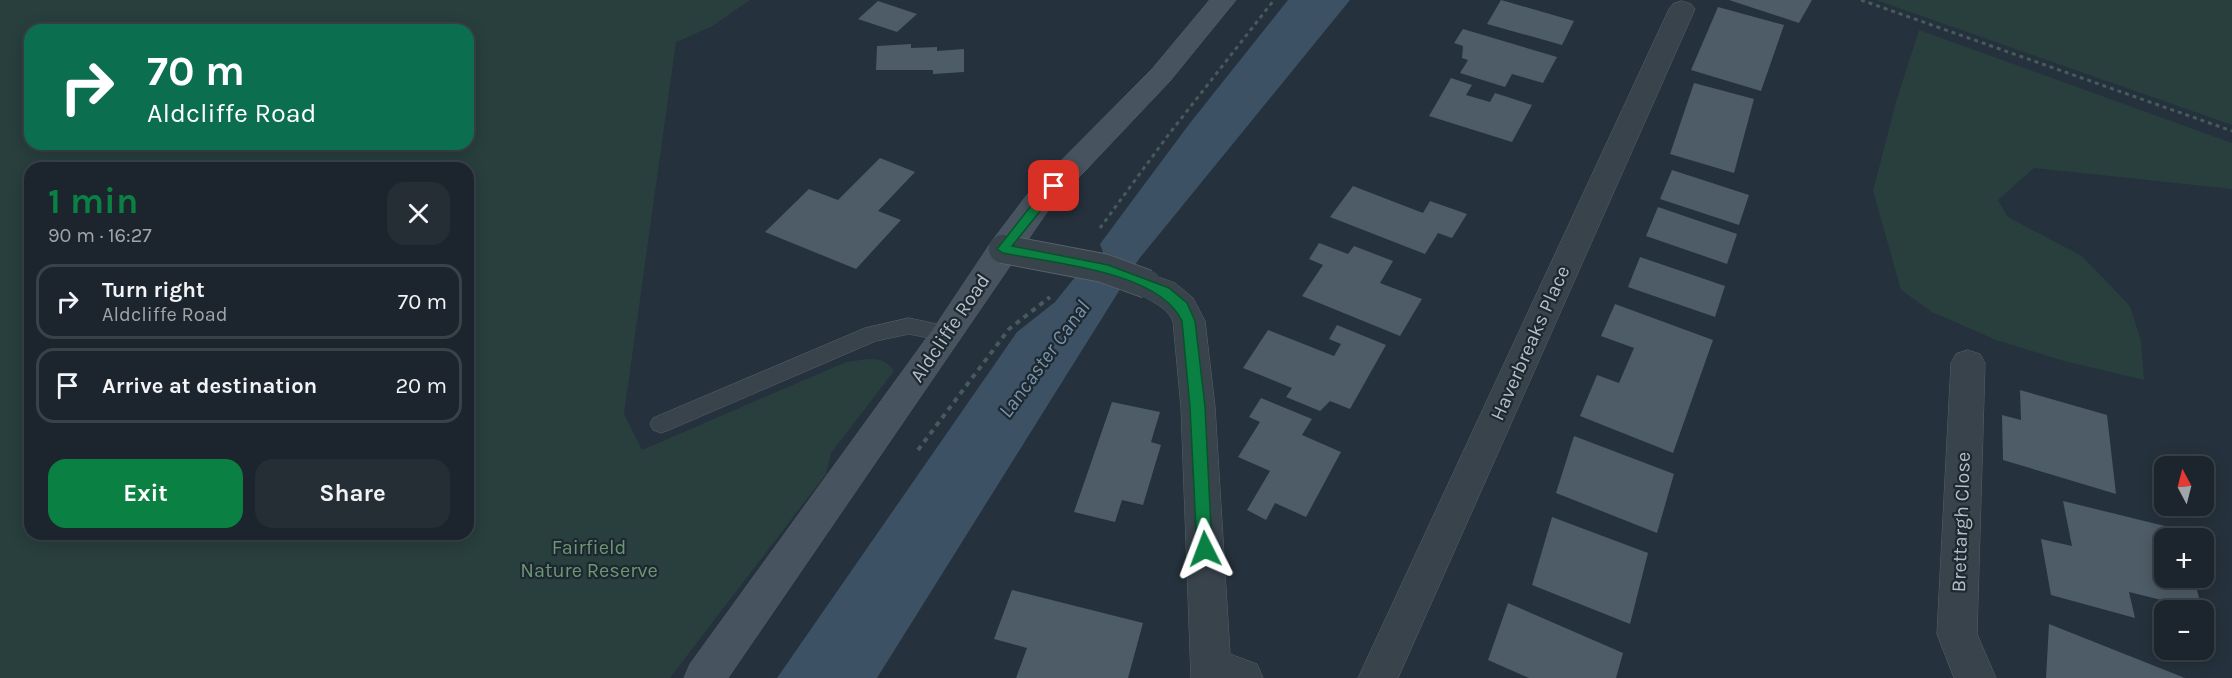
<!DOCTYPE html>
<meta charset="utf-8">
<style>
:root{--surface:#1c252d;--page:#252d35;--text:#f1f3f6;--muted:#a0a5aa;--line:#3a4249;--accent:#0b8043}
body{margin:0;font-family:Karla,sans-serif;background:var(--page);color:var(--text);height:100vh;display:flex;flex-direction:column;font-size:22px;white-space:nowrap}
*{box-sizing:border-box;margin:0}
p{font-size:20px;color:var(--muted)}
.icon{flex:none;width:33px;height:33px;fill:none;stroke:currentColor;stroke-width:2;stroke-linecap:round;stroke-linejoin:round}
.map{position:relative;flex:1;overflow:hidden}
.details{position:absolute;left:24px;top:162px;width:450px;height:378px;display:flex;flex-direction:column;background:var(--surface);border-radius:18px;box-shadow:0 3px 15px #0003,0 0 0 2px var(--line)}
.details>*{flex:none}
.guide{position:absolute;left:24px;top:24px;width:450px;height:126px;border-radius:18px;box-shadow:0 3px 15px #0003,0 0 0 2px var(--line);background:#0b6e4f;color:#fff;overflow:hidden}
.needle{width:39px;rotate:353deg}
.tools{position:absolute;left:2154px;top:456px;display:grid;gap:12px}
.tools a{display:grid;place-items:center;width:60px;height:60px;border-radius:12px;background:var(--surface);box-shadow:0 3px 15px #0003,0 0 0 2px var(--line);font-size:30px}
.pin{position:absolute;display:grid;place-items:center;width:51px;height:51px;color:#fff;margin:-26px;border-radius:12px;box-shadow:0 3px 9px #0006}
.me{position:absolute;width:66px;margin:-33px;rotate:357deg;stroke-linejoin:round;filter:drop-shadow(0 0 4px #0008)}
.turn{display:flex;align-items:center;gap:21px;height:126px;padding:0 24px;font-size:27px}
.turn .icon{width:78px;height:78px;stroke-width:2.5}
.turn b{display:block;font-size:42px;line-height:51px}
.round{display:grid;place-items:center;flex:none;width:63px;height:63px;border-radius:18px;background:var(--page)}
.overview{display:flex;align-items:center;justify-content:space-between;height:102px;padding:0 24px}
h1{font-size:36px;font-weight:700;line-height:45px;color:var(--accent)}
.button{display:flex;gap:12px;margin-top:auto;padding:12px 24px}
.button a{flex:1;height:69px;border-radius:18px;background:var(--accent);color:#fff;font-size:24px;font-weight:700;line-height:69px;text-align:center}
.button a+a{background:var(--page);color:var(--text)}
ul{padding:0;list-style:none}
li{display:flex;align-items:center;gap:18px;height:75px;margin:0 12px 9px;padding:0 12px;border:3px solid var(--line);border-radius:18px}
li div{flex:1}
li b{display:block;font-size:22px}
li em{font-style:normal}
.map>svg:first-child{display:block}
.green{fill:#283f3e;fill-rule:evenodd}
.water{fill:#3c5164}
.building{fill:#4e5c67}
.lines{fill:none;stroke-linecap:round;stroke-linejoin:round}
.lane-casing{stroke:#57616a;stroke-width:1}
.street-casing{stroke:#57616a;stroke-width:1}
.secondary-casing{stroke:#57616a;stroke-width:1}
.path-far1{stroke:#475b5c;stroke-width:3;stroke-dasharray:4 4;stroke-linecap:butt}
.path{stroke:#475b5c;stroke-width:4;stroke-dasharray:5 5;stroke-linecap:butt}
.lane{fill:#39434c;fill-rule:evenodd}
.street{fill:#39434c;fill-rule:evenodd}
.secondary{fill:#47535f;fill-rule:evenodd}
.street-bridge-casing{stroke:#57616a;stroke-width:30;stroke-linecap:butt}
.street-bridge{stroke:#39434c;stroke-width:28}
.route{fill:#0b8043;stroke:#07532c;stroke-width:1.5}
.labels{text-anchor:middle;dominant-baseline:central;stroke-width:4.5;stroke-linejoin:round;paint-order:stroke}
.street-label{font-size:20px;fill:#b5bec7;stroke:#1e2831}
.park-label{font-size:20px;fill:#6d9773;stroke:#1e2831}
.water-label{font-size:21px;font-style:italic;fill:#7792a9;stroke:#1e2831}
</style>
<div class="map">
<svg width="2232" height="678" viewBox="0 0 2232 678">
<rect width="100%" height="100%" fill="#25313c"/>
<!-- green -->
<g class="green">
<path d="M0 0H750L711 27 676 42 624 414 642 450 846 362C863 360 883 353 894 371L831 453 826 474 670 678H0ZM30 30H468V144H30ZM30 168H468V534H30Z"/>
<path d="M1876 0H2232V125Z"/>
<path d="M1919 30 2232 143V189L2034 168 1998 200 2008 217 2082 256 2130 306 2141 341 2144 380 2064 361 1996 340 1932 312 1901 290 1873 191 1896 102Z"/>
</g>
<!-- water -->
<path class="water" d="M1288 0H1350L1139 259 877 678H777L1017 332 1055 302 1076 276 1088 272 1103 252 1100 244 1190 123Z"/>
<!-- building -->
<g class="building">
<path d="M1501 0 1574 21 1562 45 1487 24Z"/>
<path d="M1729 0H1812L1799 23Z"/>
<path d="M878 1 917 14 897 32 858 19Z"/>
<path d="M1718 7 1784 25 1761 91 1691 70Z"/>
<path d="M1463 29 1557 57 1543 83 1512 74 1505 87 1460 73 1468 60 1462 58 1463 46 1454 43Z"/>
<path d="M911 44V48L937 47V51L964 49V72L933 74V70H876L877 46Z"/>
<path d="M1451 78 1472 85 1466 95 1490 102 1495 93 1532 105 1512 142 1429 116Z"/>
<path d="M1694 83 1754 99 1734 173 1670 154Z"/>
<path d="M880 158 915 172 878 211 901 220 856 269 765 232 809 189 838 200Z"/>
<path d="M1672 170 1749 195 1739 225 1660 199Z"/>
<path d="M1353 186 1423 213 1430 201 1467 214 1452 238 1438 233 1425 254 1330 217Z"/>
<path d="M1658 207 1737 234 1727 264 1646 236Z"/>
<path d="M1319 243 1348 254 1354 246 1393 261 1380 283 1422 299 1400 336 1302 296 1323 265 1309 259Z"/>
<path d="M1640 257 1725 286 1715 317 1628 287Z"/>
<path d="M1615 304 1713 340 1673 453 1580 416 1597 375 1619 383 1634 348 1601 336Z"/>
<path d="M1337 325 1386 345 1350 409 1330 401 1320 411 1286 397 1292 388 1243 368 1268 330 1334 356 1341 344 1329 339Z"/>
<path d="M2020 390 2107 415 2116 494 2003 460 2002 415 2021 420Z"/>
<path d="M1261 398 1312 419 1302 435 1341 452 1306 517 1275 503 1266 520 1247 510 1270 471 1238 457 1260 422 1249 417Z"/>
<path d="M1112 402 1160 412 1151 442 1161 445 1143 505 1122 500 1115 522 1074 512Z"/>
<path d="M1574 436 1674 474 1657 533 1556 493Z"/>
<path d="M2063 501 2181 530 2184 538H2164V578H2194L2202 610 2129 592 2135 618 2051 595 2041 539 2072 546Z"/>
<path d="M1552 517 1648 553 1630 624 1532 585Z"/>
<path d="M1012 590 1143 623 1128 678H1016L1027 648 994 639Z"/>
<path d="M1508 603 1623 653 1616 678H1529L1488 660Z"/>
<path d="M2049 624 2185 678H2046Z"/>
</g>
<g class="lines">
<!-- lane casing -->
<g class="lane-casing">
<path id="lane" d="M909 318 955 328 958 334 955 340 948 342 909 334 876 341 669 430 661 433 653 430 650 424 653 418 865 328Z"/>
</g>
<!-- street casing -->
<g class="street-casing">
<g id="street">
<path d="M1682 1 1691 4 1695 9 1398 678H1358L1669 9 1673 4Z"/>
<path d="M1147 273 1175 283 1193 298 1205 321 1215 407 1230 654 1257 664 1263 678H1191L1181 407 1173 321C1164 301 1141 301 1131 284L1136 276Z"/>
<path d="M1968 350 1980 354 1985 363 1977 634 1996 678H1954L1937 634 1951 363 1956 354Z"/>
</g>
</g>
<!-- secondary casing -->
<g class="secondary-casing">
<path id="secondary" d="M1210 0H1236L1170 81 1049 209 728 678H684L690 664 936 325 992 241 1027 195 1152 69Z"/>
</g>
<!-- path-far1 -->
<g class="path-far1">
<path d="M1861 0 2232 131"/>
<path d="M1100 228 1169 134 1274 0"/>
</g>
<!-- path -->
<path class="path" d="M918 450 1009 329 1050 297"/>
<!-- lane -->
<use href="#lane" class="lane"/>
<!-- street -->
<use href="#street" class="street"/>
<!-- secondary -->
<use href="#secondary" class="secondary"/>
<!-- street-bridge casing -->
<g class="street-bridge-casing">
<path id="street-bridge" d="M1003 249 1103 268 1147 284"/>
</g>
<!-- street-bridge -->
<use href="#street-bridge" class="street-bridge"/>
</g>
<!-- route -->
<path class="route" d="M1054 182 1060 186 1058 189 1012 246 1108 265 1169 288 1187 303 1195 321 1205 407 1212 549 1210 554H1199L1197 549 1190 407 1182 321C1159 271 1052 263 1003 253L997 249 1049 183Z"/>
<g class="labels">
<!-- street labels -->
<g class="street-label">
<text transform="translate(950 328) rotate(-56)">Aldcliffe Road</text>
<text transform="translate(1530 343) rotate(-66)">Haverbreaks Place</text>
<text transform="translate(1961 522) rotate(-88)">Brettargh Close</text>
</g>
<!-- park labels -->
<g class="park-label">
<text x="589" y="547">Fairfield<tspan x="589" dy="23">Nature Reserve</tspan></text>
</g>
<!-- water labels -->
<g class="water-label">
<text transform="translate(1044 359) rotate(-54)">Lancaster Canal</text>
</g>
</g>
</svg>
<div class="tools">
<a><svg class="needle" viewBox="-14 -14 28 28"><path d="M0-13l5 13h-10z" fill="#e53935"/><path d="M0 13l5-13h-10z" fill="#a0a5aa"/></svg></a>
<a>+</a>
<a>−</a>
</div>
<div class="pin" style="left:1054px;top:186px;background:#d93025"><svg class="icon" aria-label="arrive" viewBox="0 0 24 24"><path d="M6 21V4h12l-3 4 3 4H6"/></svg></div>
<svg class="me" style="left:1205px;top:549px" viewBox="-20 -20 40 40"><path d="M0-17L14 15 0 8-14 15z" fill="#0b8043" stroke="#fff" stroke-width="4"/></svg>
<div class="guide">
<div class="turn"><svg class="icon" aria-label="right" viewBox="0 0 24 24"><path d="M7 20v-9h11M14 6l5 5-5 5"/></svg><div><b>70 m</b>Aldcliffe Road</div></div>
</div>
<section class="details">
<div class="overview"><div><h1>1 min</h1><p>90 m · 16:27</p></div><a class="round"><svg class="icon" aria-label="close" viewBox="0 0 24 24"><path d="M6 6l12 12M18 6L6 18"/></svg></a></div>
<ul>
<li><svg class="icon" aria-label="right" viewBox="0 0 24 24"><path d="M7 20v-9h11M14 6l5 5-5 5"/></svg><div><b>Turn right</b><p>Aldcliffe Road</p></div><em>70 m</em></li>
<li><svg class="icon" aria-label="arrive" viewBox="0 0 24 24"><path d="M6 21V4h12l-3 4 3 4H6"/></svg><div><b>Arrive at destination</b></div><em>20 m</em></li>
</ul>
<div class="button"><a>Exit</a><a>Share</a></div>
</section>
</div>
